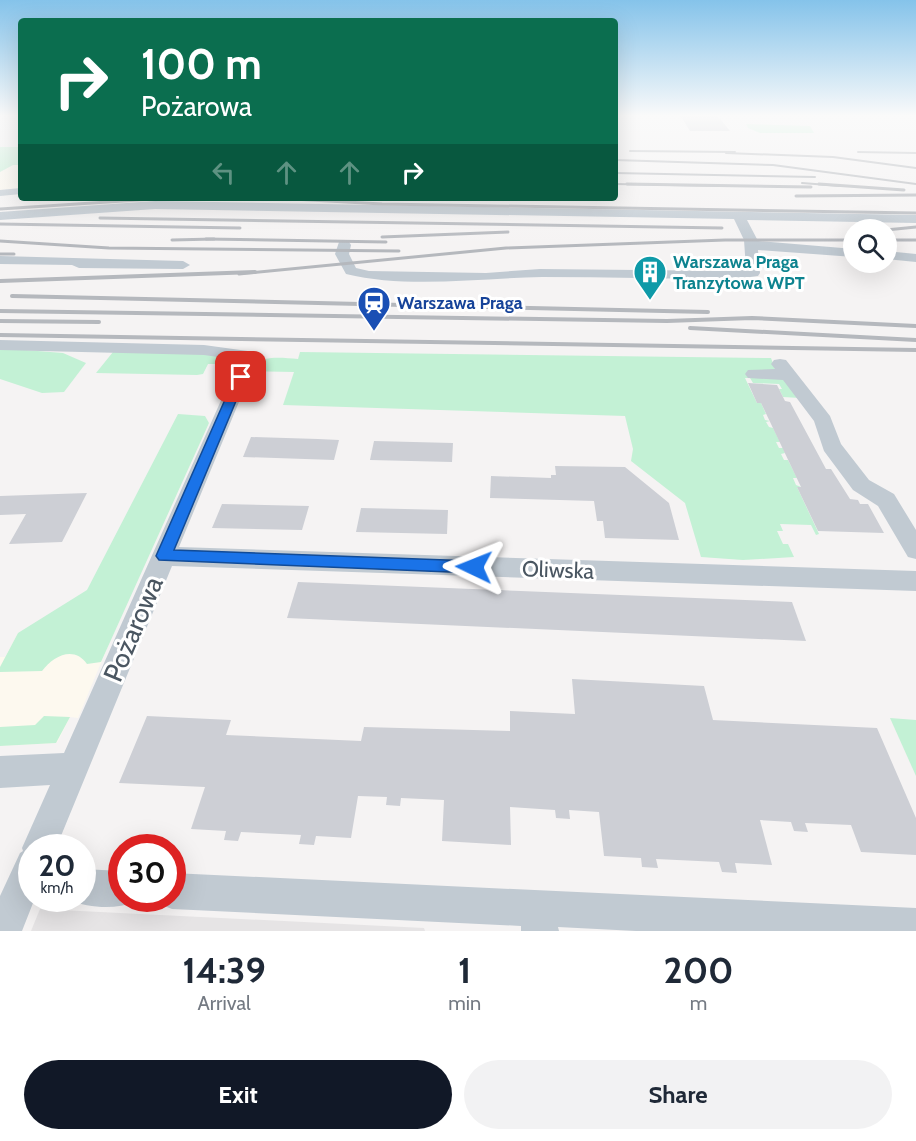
<!DOCTYPE html>
<meta charset="utf-8">
<style>
:root{--surface:#fff;--page:#f2f2f3;--text:#1f2937;--muted:#747a83;--accent:#111827}
body{margin:0;font-family:Cabin,sans-serif;background:var(--page);color:var(--text);height:100vh;display:flex;flex-direction:column;font-size:22px;white-space:nowrap}
*{box-sizing:border-box;margin:0}
p{font-size:20px;color:var(--muted)}
.icon{flex:none;width:33px;height:33px;fill:none;stroke:currentColor;stroke-width:2;stroke-linecap:round;stroke-linejoin:round}
.map{position:relative;height:931px;overflow:hidden}
.sheet{display:flex;flex-direction:column;background:var(--surface);flex:1}
.sheet>*{flex:none}
.banner{position:absolute;left:18px;top:18px;width:600px;height:183px;border-radius:6px;box-shadow:0 6px 24px #0002;background:#0b6e4f;color:#fff;overflow:hidden}
.tools{position:absolute;left:843px;top:219px;display:grid;gap:12px}
.tools a{display:grid;place-items:center;width:54px;height:54px;border-radius:50%;background:var(--surface);box-shadow:0 6px 24px #0002;font-size:30px}
.speed{position:absolute;left:18px;top:834px;display:flex;gap:12px;font-size:30px;font-weight:700;text-align:center}
.speed>*{display:grid;place-content:center;width:78px;height:78px;border-radius:50%;background:var(--surface);box-shadow:0 6px 24px #0002;line-height:1}
.speed small{font-size:15px;font-weight:400}
.speed .limit{border:9px solid #d22;background:#fff;color:#111}
.pin{position:absolute;display:grid;place-items:center;width:51px;height:51px;color:#fff;margin:-26px;border-radius:12px;box-shadow:0 3px 9px #0006}
.me{position:absolute;width:66px;margin:-33px;rotate:272deg;stroke-linejoin:round;filter:drop-shadow(0 0 4px #0008)}
.turn{display:flex;align-items:center;gap:21px;height:126px;padding:0 24px;font-size:27px}
.turn .icon{width:78px;height:78px;stroke-width:2.5}
.turn b{display:block;font-size:42px;line-height:51px}
.lanes{display:flex;align-items:center;height:57px;padding:0 24px;background:#0003;justify-content:center;gap:30px;direction:ltr}
.lanes .off{opacity:.35}
.eta{display:flex;justify-content:space-evenly;align-items:center;height:102px;text-align:center}
.eta b{font-size:36px;font-weight:700;line-height:42px}
.button{display:flex;gap:12px;margin-top:auto;padding:12px 24px}
.button a{flex:1;height:69px;border-radius:36px;background:var(--accent);color:#fff;font-size:24px;font-weight:700;line-height:69px;text-align:center}
.button a+a{background:var(--page);color:var(--text)}
.map>svg:first-child{display:block}
.commercial{fill:#fdf9ef}
.education{fill:#e6e4e5}
.green{fill:#c3f1d5}
.building{fill:#cdcfd5}
.lines{fill:none;stroke-linecap:round;stroke-linejoin:round}
.minor{fill:#c1cad2;fill-rule:evenodd}
.rail-far2{stroke:#b5b8bd;stroke-width:2}
.rail-far1{stroke:#b5b8bd;stroke-width:3}
.rail{stroke:#b5b8bd;stroke-width:4}
.route{fill:#1a73e8;stroke:#114b97;stroke-width:1.5}
.labels{text-anchor:middle;dominant-baseline:central;stroke-width:6;stroke-linejoin:round;paint-order:stroke}
.far-culture-label{font-size:18px;font-weight:bold;fill:#0d838f;stroke:#fff;text-anchor:start}
.far-transit-label{font-size:18px;font-weight:bold;fill:#164399;stroke:#fff;text-anchor:start}
.street-label{font-size:22px;fill:#4a5661;stroke:#fff}
.near-street-label{font-size:27px;fill:#4a5661;stroke:#fff}
</style>
<div class="map">
<svg width="916" height="931" viewBox="0 0 916 931">
<rect width="100%" height="100%" fill="#f5f3f3"/>
<!-- commercial -->
<g class="commercial">
<path d="M13 165H21V188L0 190V172Z"/>
<path d="M129 596 78 718 70 717 58 741 56 743 0 746V657H5L18 633Z"/>
</g>
<!-- education -->
<path class="education" d="M40 909 424 928 425 931H31Z"/>
<!-- green -->
<g class="green">
<path d="M746 124 810 126 814 133H760L748 128Z"/>
<path d="M0 147H21V165H13L0 172Z"/>
<path d="M0 348 63 353 86 363 64 392 42 393 0 379Z"/>
<path d="M113 352 210 353 218 356 215 364H208L203 374 197 375 96 373Z"/>
<path d="M300 352 771 358 775 369 800 398 783 397 779 389H782L779 384 753 383 750 378H745L757 403H761L766 414 763 415 765 420 770 421 766 422 769 427 773 428 780 442H776L779 448H783L785 453 781 454 784 460H788L797 478H793L796 485 801 487H797L819 534 816 535 811 525 780 524 783 531H777L783 544H788L794 557 743 560 701 557 685 503 631 461 633 449 625 416 283 405 294 372 248 371C259 354 280 358 298 359Z"/>
<path d="M178 414 205 416 209 423 101 662 87 664C74 645 53 656 42 671L0 672V667L18 633 87 590Z"/>
<path d="M44 716 70 717 56 743 0 746V727L35 725Z"/>
<path d="M890 718 916 720V776Z"/>
</g>
<!-- building -->
<g class="building">
<path d="M680 115H717L730 131H690Z"/>
<path d="M748 383 777 385 785 401 790 402 826 469H831L850 499 858 500 860 504H868L884 533 818 531 797 487H801L761 403H757Z"/>
<path d="M251 437 318 439 339 440 334 460 243 457Z"/>
<path d="M374 441 453 443 452 462 370 460Z"/>
<path d="M555 466 625 467 669 503 679 540 605 538 603 521H597L594 501 490 498 491 476 551 478V475H556Z"/>
<path d="M87 493 62 542 9 544 26 514 0 515V496Z"/>
<path d="M222 504 309 506 302 530 212 528Z"/>
<path d="M361 508 448 510 447 534 356 532Z"/>
<path d="M298 582 792 602 806 641 287 618Z"/>
<path d="M572 679 704 686 713 720 877 728 916 818V855L861 852 851 825 805 823 808 832 794 831 791 822 760 820 772 865 735 863 737 873 722 872 719 862 656 859 658 868 642 867 641 858 604 856 599 812 569 810 570 819 556 818 555 810 510 807 511 845 442 841 444 800 401 798 400 806 386 805 387 797 358 796 351 838 316 836 314 845 299 844 301 835 241 832 238 841 224 840 226 831 191 829 205 787 119 783 147 716 231 720 226 735 361 741 364 727 510 731V711L575 714Z"/>
</g>
<g class="lines">
<!-- minor -->
<g class="minor">
<path d="M21 188V194L0 196V190Z"/>
<path d="M155 201 916 215V223L747 220 758 241 854 249V257L758 250 760 273 758 276 735 279C671 279 607 277 542 277 480 278 407 289 346 274L335 254 339 242H349L351 245 349 254 356 268 369 271 486 273 540 269 735 271 746 269 744 240 734 219 155 209 0 220V212Z"/>
<path d="M886 251 916 254V262L886 259Z"/>
<path d="M0 256 183 261 190 265 183 269 79 268 72 265 0 264Z"/>
<path d="M0 340 204 345 255 352 258 356 179 547 916 571V591L172 566 56 848H32V898H35L22 931H0V896L20 853 23 851 22 848 50 785 0 788V756L64 753 239 360 204 355 0 350Z"/>
<path d="M780 359 786 360 830 416 841 444 869 480 894 494 916 530V559L908 557 878 506 853 490 824 451 814 421 783 380 748 378 745 374 748 370 775 369 771 364 774 360Z"/>
<path d="M82 869 122 871V898H136L135 902C115 910 89 908 69 900L82 898Z"/>
<path d="M172 873 916 908V931H636L558 927 559 931H521V926L172 909 159 904 157 898H172Z"/>
</g>
<!-- rail-far2 -->
<g class="rail-far2">
<path d="M630 151 735 152"/>
<path d="M858 152 916 153"/>
<path d="M726 153 833 157 916 168"/>
<path d="M615 160 773 165 916 184"/>
<path d="M615 173 815 177"/>
<path d="M802 183 841 186"/>
<path d="M615 184 725 186"/>
</g>
<!-- rail-far1 -->
<g class="rail-far1">
<path d="M627 184 811 187"/>
<path d="M819 184 904 190"/>
<path d="M796 196 916 195"/>
<path d="M275 198 382 204 916 213"/>
<path d="M0 209 169 198"/>
<path d="M100 218 722 228"/>
<path d="M0 224 240 228"/>
<path d="M886 230 916 227"/>
<path d="M382 237 508 232"/>
<path d="M206 239 386 242"/>
<path d="M172 240 214 239"/>
<path d="M886 240H916"/>
<path d="M0 241 109 248 399 251"/>
<path d="M0 254H14"/>
<path d="M239 274 506 248 725 240H854"/>
</g>
<!-- rail -->
<g class="rail">
<path d="M0 281 255 272"/>
<path d="M12 296 708 312"/>
<path d="M0 311 667 321 752 318 916 326"/>
<path d="M0 321 99 322"/>
<path d="M690 328 916 340"/>
<path d="M0 335 916 350"/>
</g>
</g>
<!-- sky -->
<linearGradient id="sky" x2="0" y2="1"><stop stop-color="#85c3ea"/><stop offset="0.47" stop-color="#fafafa"/><stop offset="1" stop-color="#fafafa" stop-opacity="0"/></linearGradient>
<rect width="916" height="246" fill="url(#sky)"/>
<!-- route -->
<path class="route" d="M241 374 246 377 174 550 474 561 479 562 482 567 479 571 474 573 159 560 156 556 235 377Z"/>
<!-- icons -->
<defs>
<g id="building-pin" transform="scale(1.725)"><path d="M0 17L-7.5 6A9.5 9.5 0 1 1 7.5 6Z" fill="#0f9aa8" stroke="#fff"/><path d="M-4-6H4V6H1V3H-1V6H-4ZM-2.5-4.3h1.7v1.8h-1.7ZM.8-4.3h1.7v1.8H.8ZM-2.5-1h1.7V.8h-1.7ZM.8-1h1.7V.8H.8Z" fill="#fff"/></g>
<g id="station-pin" transform="scale(1.725)"><path d="M0 17L-7.5 6A9.5 9.5 0 1 1 7.5 6Z" fill="#1a4fb4" stroke="#fff"/><path d="M-3-6H3Q5-6 5-4V2Q5 4 3 4L4.5 6H3L1.5 4h-3L-3 6H-4.5L-3 4Q-5 4-5 2V-4Q-5-6-3-6ZM-3.5-4v3h7v-3ZM-3.5 1v1.5H-2V1ZM2 1v1.5H3.5V1Z" fill="#fff"/></g>
</defs>
<g fill-rule="evenodd">
<use href="#building-pin" x="650" y="272"/>
<use href="#station-pin" x="374" y="303"/>
</g>
<g class="labels">
<!-- far-culture labels -->
<g class="far-culture-label">
<text x="673" y="262">Warszawa Praga<tspan x="673" dy="21">Tranzytowa WPT</tspan></text>
</g>
<!-- far-transit labels -->
<g class="far-transit-label">
<text x="397" y="303">Warszawa Praga</text>
</g>
<!-- street labels -->
<g class="street-label">
<text transform="translate(558 570) rotate(2)">Oliwska</text>
</g>
<!-- near-street labels -->
<g class="near-street-label">
<text transform="translate(133 629) rotate(-67)">Pożarowa</text>
</g>
</g>
</svg>
<div class="tools">
<a><svg class="icon" aria-label="search" viewBox="0 0 24 24"><circle cx="10" cy="10" r="6"/><path d="M15 15l6 6"/></svg></a>
</div>
<div class="speed"><div>20<small>km/h</small></div><div class="limit">30</div></div>
<div class="pin" style="left:241px;top:377px;background:#d93025"><svg class="icon" aria-label="arrive" viewBox="0 0 24 24"><path d="M6 21V4h12l-3 4 3 4H6"/></svg></div>
<svg class="me" style="left:474px;top:567px" viewBox="-20 -20 40 40"><path d="M0-17L14 15 0 8-14 15z" fill="#1a73e8" stroke="#fff" stroke-width="4"/></svg>
<div class="banner">
<div class="turn"><svg class="icon" aria-label="right" viewBox="0 0 24 24"><path d="M7 20v-9h11M14 6l5 5-5 5"/></svg><div><b>100 m</b>Pożarowa</div></div>
<div class="lanes"><svg class="icon off" aria-label="left" viewBox="0 0 24 24"><path d="M17 20v-9H6M10 6l-5 5 5 5"/></svg><svg class="icon off" aria-label="ahead" viewBox="0 0 24 24"><path d="M12 20V5M6 11l6-6 6 6"/></svg><svg class="icon off" aria-label="ahead" viewBox="0 0 24 24"><path d="M12 20V5M6 11l6-6 6 6"/></svg><svg class="icon" aria-label="right" viewBox="0 0 24 24"><path d="M7 20v-9h11M14 6l5 5-5 5"/></svg></div>
</div>
</div>
<section class="sheet">
<div class="eta">
<div><b>14:39</b><p>Arrival</p></div>
<div><b>1</b><p>min</p></div>
<div><b>200</b><p>m</p></div>
</div>
<div class="button"><a>Exit</a><a>Share</a></div>
</section>
